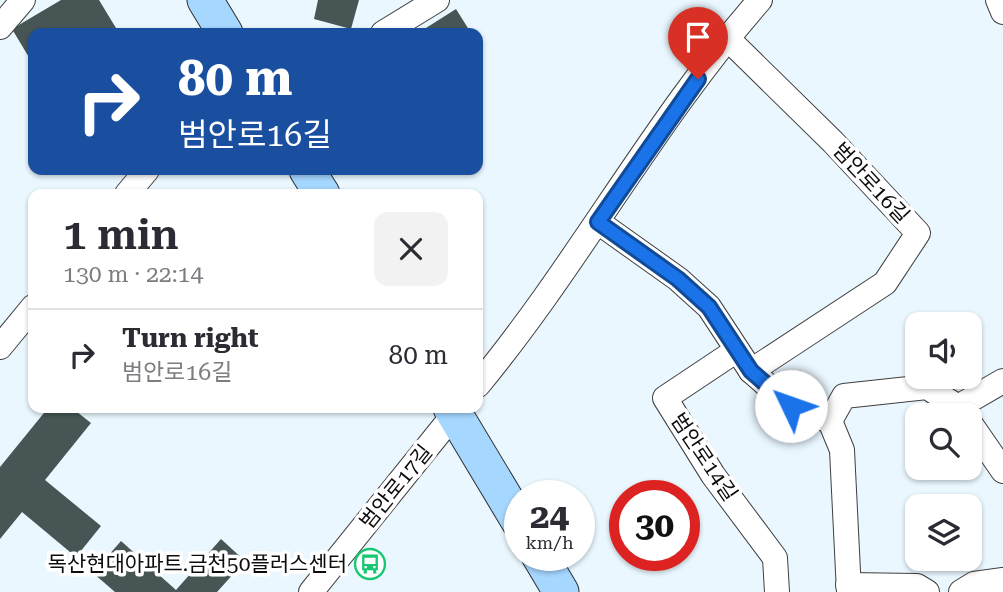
<!DOCTYPE html>
<meta charset="utf-8">
<style>
:root{--surface:#fff;--page:#f2f2f3;--text:#2b2b33;--muted:#7c7c81;--line:#e1e1e2}
body{margin:0;font-family:"Roboto Serif","Noto Sans KR",serif;background:var(--page);color:var(--text);height:100vh;display:flex;flex-direction:column;font-size:26px;white-space:nowrap}
*{box-sizing:border-box;margin:0}
p{font-size:23px;color:var(--muted)}
.icon{flex:none;width:38px;height:38px;fill:none;stroke:currentColor;stroke-width:2;stroke-linecap:round;stroke-linejoin:round}
.map{position:relative;flex:1;overflow:hidden}
.panel{position:absolute;left:28px;top:189px;width:455px;height:224px;display:flex;flex-direction:column;background:var(--surface);border-radius:14px;box-shadow:0 2px 5px #0004}
.panel>*{flex:none}
.banner{position:absolute;left:28px;top:28px;width:455px;height:147px;border-radius:14px;box-shadow:0 2px 5px #0004;background:#1a4fa0;color:#fff;overflow:hidden}
.tools{position:absolute;left:905px;top:312px;display:grid;gap:14px}
.tools a{display:grid;place-items:center;width:77px;height:77px;border-radius:14px;background:var(--surface);box-shadow:0 2px 5px #0004;font-size:35px}
.speed{position:absolute;left:504px;top:480px;display:flex;gap:14px;font-size:35px;font-weight:700;text-align:center}
.speed>*{display:grid;place-content:center;width:91px;height:91px;border-radius:50%;background:var(--surface);box-shadow:0 2px 5px #0004;line-height:1}
.speed small{font-size:18px;font-weight:400}
.speed .limit{border:10px solid #d22;background:#fff;color:#111}
.pin{position:absolute;display:grid;place-items:center;width:60px;height:60px;color:#fff;margin:-72px -30px;border-radius:50% 50% 50% 0;rotate:-45deg;box-shadow:0 0 7px #0007}
.pin .icon{rotate:45deg}
.me{position:absolute;width:77px;margin:-38px;rotate:312deg;stroke-linejoin:round;filter:drop-shadow(0 0 5px #0008)}
.turn{display:flex;align-items:center;gap:24px;height:147px;padding:0 35px;font-size:32px}
.turn .icon{width:91px;height:91px;stroke-width:2.5}
.turn b{display:block;font-size:49px;line-height:60px}
.round{display:grid;place-items:center;flex:none;width:74px;height:74px;border-radius:14px;background:var(--page)}
.summary{display:flex;align-items:center;justify-content:space-between;height:119px;padding:0 35px}
h1{font-size:42px;font-weight:600;line-height:52px}
ul{padding:0;list-style:none}
li{display:flex;align-items:center;gap:21px;height:91px;padding:0 35px;border-top:2px solid var(--line)}
li div{flex:1}
li b{display:block;font-size:26px}
li em{font-style:normal}
.map>svg:first-child{display:block}
.building{fill:#475554}
.lines{fill:none;stroke-linecap:round;stroke-linejoin:round}
.minor-casing{stroke:#3f3f3f;stroke-width:26}
.secondary-casing{stroke:#2e2e2e;stroke-width:37}
.minor{stroke:#fff;stroke-width:24}
.secondary{stroke:#a5d7ff;stroke-width:35}
.route-casing{stroke:#114b97;stroke-width:18}
.route{stroke:#1a73e8;stroke-width:12}
.labels{text-anchor:middle;dominant-baseline:central;stroke-width:7;stroke-linejoin:round;paint-order:stroke}
.street-label{font-size:21px;fill:#0c0c0c;stroke:#fff}
.poi-label{font-size:21px;fill:#0c0c0c;stroke:#fff;text-anchor:end}
</style>
<div class="map">
<svg width="1003" height="592" viewBox="0 0 1003 592">
<rect width="100%" height="100%" fill="#eaf7ff"/>
<!-- building -->
<g class="building">
<path d="M61 0H99L119 33H33V64L12 29Z"/>
<path d="M318 0H359L351 29 314 19Z"/>
<path d="M456 9 471 33H418Z"/>
<path d="M48 408H72L91 423 45 480 101 526 76 557 22 512 0 539V467Z"/>
<path d="M221 539 245 561 217 592H115L93 573 121 541 176 590Z"/>
</g>
<g class="lines">
<!-- minor casing -->
<g class="minor-casing">
<g id="minor">
<path d="M998 0 1003 12"/>
<path d="M0 27 23 0"/>
<path d="M383 33 437 0"/>
<path d="M727 38 833 142 918 233 885 283 751 371"/>
<path d="M127 194 147 170"/>
<path d="M598 222 678 279 709 307 751 371 791 406 830 421"/>
<path d="M0 347 33 307"/>
<path d="M737 350 665 398 713 475 775 558 777 592"/>
<path d="M478 385C579 263 655 119 760 0"/>
<path d="M958 407 1003 381"/>
<path d="M830 421 842 450 849 592"/>
<path d="M830 421 844 396 927 387 958 407 964 415"/>
<path d="M970 423 1003 471"/>
<path d="M848 585 917 586 927 592"/>
<path d="M311 592 459 408"/>
<path d="M961 592 974 584 1003 580"/>
</g>
</g>
<!-- secondary casing -->
<g class="secondary-casing">
<g id="secondary">
<path d="M205 0 225 33"/>
<path d="M307 170 322 194"/>
<path d="M451 408 520 523"/>
<path d="M539 555 561 592"/>
</g>
</g>
<!-- minor -->
<use href="#minor" class="minor"/>
<!-- secondary -->
<use href="#secondary" class="secondary"/>
</g>
<g class="lines">
<!-- route casing -->
<g class="route-casing">
<path id="route" d="M698 79 598 222 678 279 709 307 751 371 791 406"/>
</g>
<!-- route -->
<use href="#route" class="route"/>
</g>
<!-- icons -->
<defs>
<g id="bus-ring" transform="scale(1.575)"><circle r="9.5" fill="#fff" stroke="#17c872" stroke-width="1.5"/><path d="M-5-6H5V4H4V6H2V4H-2V6H-4V4H-5ZM-3.5-4V0h7V-4ZM-3.5 1.2v1.5H-2V1.2ZM2 1.2v1.5H3.5V1.2Z" fill="#17c872"/></g>
</defs>
<g fill-rule="evenodd">
<use href="#bus-ring" x="370" y="564"/>
</g>
<g class="labels">
<!-- street labels -->
<g class="street-label">
<text transform="translate(871 183) rotate(47)">범안로16길</text>
<text transform="translate(704 457) rotate(56)">범안로14길</text>
<text transform="translate(396 487) rotate(-51)">범안로17길</text>
</g>
<!-- poi labels -->
<g class="poi-label">
<text x="347" y="564">독산현대아파트.금천50플러스센터</text>
</g>
</g>
</svg>
<div class="tools">
<a><svg class="icon" aria-label="sound" viewBox="0 0 24 24"><path d="M4 9h4l5-4v14l-5-4H4zM17 9q2 3 0 6"/></svg></a>
<a><svg class="icon" aria-label="search" viewBox="0 0 24 24"><circle cx="10" cy="10" r="6"/><path d="M15 15l6 6"/></svg></a>
<a><svg class="icon" aria-label="layers" viewBox="0 0 24 24"><path d="M12 4l9 5-9 5-9-5zM3 14l9 5 9-5"/></svg></a>
</div>
<div class="speed"><div>24<small>km/h</small></div><div class="limit">30</div></div>
<div class="pin" style="left:698px;top:79px;background:#d93025"><svg class="icon" aria-label="arrive" viewBox="0 0 24 24"><path d="M6 21V4h12l-3 4 3 4H6"/></svg></div>
<svg class="me" style="left:791px;top:406px" viewBox="-20 -20 40 40"><circle r="19" fill="#fff"/><path d="M0-13L10 11 0 6-10 11z" fill="#1a73e8"/></svg>
<div class="banner">
<div class="turn"><svg class="icon" aria-label="right" viewBox="0 0 24 24"><path d="M7 20v-9h11M14 6l5 5-5 5"/></svg><div><b>80 m</b>범안로16길</div></div>
</div>
<section class="panel">
<div class="summary"><div><h1>1 min</h1><p>130 m · 22:14</p></div><a class="round"><svg class="icon" aria-label="close" viewBox="0 0 24 24"><path d="M6 6l12 12M18 6L6 18"/></svg></a></div>
<ul>
<li><svg class="icon" aria-label="right" viewBox="0 0 24 24"><path d="M7 20v-9h11M14 6l5 5-5 5"/></svg><div><b>Turn right</b><p>범안로16길</p></div><em>80 m</em></li>
</ul>
</section>
</div>
